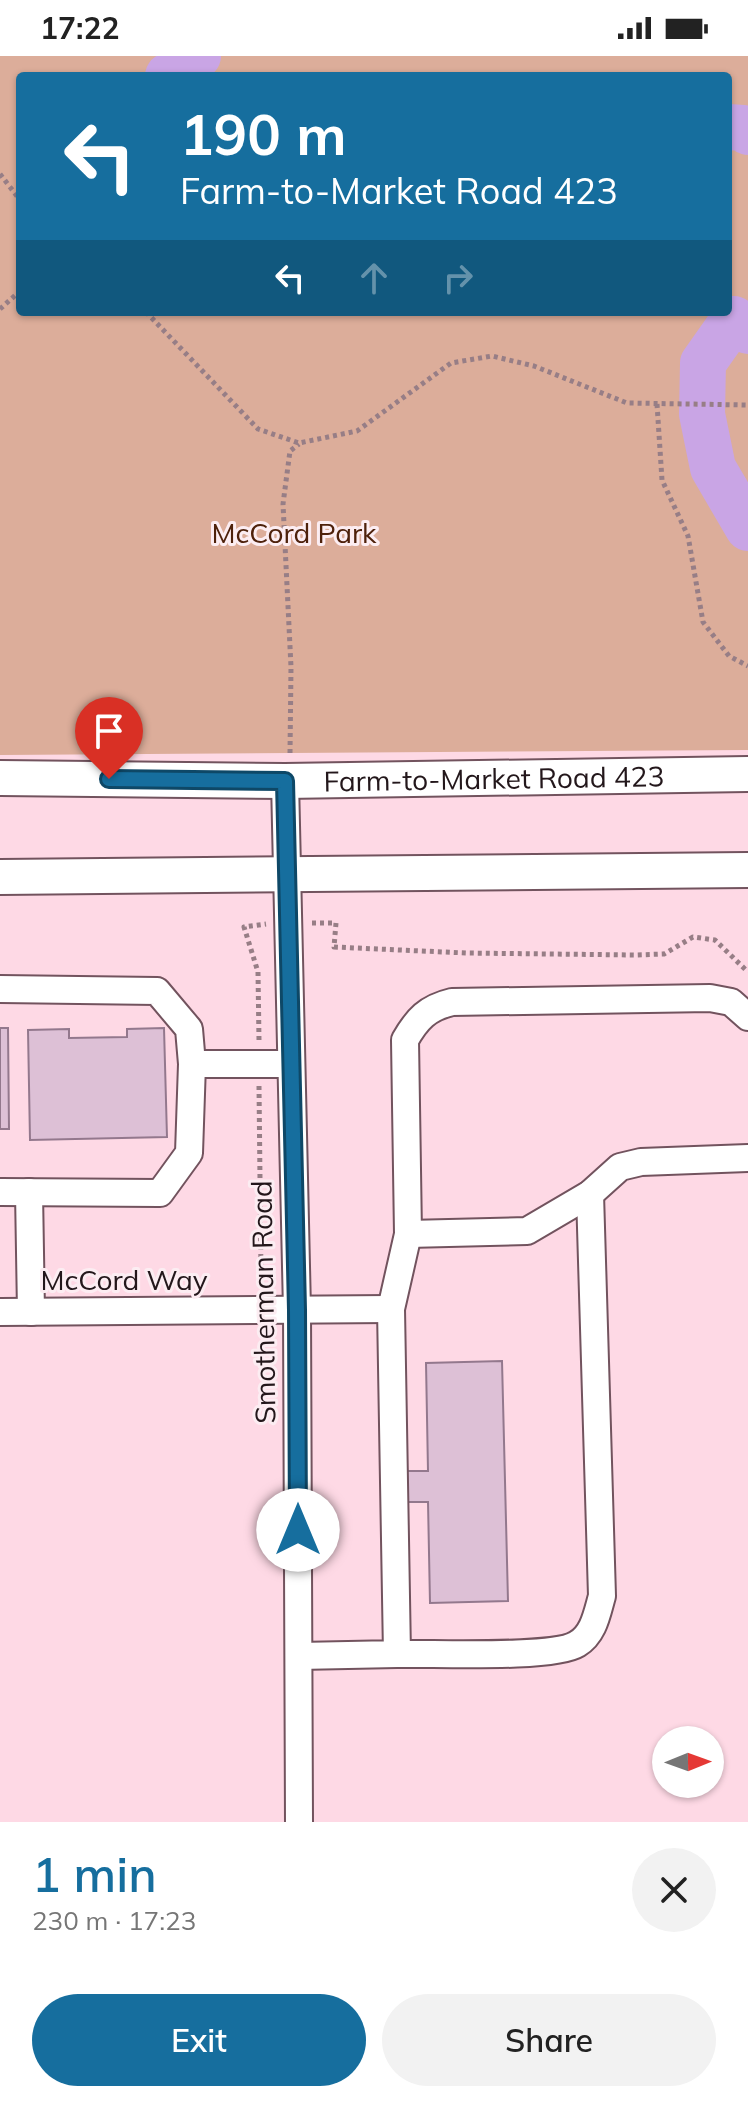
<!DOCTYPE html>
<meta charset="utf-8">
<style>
:root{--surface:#fff;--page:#f2f2f2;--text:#222;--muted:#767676;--accent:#166e9e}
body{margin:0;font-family:Mulish,sans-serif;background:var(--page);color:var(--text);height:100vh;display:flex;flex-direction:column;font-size:30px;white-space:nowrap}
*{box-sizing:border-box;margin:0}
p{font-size:26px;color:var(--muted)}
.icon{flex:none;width:44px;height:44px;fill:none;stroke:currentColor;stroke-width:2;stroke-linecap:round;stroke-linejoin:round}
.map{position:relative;height:1766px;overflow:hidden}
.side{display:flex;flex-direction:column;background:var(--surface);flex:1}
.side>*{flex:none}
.hud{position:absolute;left:16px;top:16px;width:716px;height:244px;border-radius:8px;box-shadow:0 2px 6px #0004;background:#166e9e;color:#fff;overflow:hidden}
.needle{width:52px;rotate:89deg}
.buttons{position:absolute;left:652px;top:1670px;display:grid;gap:16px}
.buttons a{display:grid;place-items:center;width:72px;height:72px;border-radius:50%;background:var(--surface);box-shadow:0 2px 6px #0004;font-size:40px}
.pin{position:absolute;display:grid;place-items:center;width:68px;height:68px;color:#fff;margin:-82px -34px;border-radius:50% 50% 50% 0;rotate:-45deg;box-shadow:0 0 8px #0007}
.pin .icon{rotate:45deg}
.me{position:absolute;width:88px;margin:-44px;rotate:0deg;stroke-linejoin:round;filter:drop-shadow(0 0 6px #0008)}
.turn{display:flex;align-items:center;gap:28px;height:168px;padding:0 32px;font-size:36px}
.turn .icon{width:104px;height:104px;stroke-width:2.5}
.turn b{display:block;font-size:56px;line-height:68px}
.lanes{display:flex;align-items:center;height:76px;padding:0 32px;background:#0003;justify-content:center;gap:40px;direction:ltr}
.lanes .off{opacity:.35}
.round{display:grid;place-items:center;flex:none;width:84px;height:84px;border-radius:42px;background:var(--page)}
.overview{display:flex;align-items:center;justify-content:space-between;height:136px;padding:0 32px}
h1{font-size:48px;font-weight:600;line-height:60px;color:var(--accent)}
.button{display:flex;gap:16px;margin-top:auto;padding:16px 32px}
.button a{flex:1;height:92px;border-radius:48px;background:var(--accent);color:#fff;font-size:32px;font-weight:600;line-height:92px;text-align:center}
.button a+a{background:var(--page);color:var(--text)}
.status{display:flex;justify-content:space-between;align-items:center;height:56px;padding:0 40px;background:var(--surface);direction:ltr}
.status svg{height:22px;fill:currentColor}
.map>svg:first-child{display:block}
.green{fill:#dcad9a;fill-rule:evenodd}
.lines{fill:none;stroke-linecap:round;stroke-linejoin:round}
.river{stroke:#c9a5e5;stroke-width:46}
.building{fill:#ddc0d6;stroke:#93788d;stroke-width:2}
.minor-casing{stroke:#72535e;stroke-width:30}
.major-casing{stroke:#72535e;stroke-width:38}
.path{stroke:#977e86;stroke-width:5;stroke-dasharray:4 4;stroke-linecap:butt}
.minor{stroke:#fff;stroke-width:26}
.major{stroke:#fff;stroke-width:34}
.route-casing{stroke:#0e4867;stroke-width:20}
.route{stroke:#166e9e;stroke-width:14}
.labels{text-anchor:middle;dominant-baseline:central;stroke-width:6;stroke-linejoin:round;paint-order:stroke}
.park-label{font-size:28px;fill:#4e210b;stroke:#fcedf2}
.street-label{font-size:28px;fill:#23171b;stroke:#fcedf2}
</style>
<div class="status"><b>17:22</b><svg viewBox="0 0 49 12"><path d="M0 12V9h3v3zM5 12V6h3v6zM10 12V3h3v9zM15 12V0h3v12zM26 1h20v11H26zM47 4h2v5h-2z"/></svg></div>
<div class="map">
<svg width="748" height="1766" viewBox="0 0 748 1766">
<rect width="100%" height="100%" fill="#fed9e5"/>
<!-- green -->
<path class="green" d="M0 0H748V694L0 699ZM20 20H728V256H20Z"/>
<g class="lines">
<!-- river -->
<g class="river">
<path d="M168 20 198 0"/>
<path d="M728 71 743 72 748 76"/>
<path d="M748 275 734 263 703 307 702 358 713 412 748 472"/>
</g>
</g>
<!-- building -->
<g class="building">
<path d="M0 972H8L9 1073H0Z"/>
<path d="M164 972 167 1081 30 1084 28 974 69 973V982L127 981V973Z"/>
<path d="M502 1305 508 1545 430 1547 428 1446H406V1415H428L426 1307Z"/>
</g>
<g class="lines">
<!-- minor casing -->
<g class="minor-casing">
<g id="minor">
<path d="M285 725 297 1254 299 1766"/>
<path d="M0 933 157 935 189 973 192 1008"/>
<path d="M0 1136 160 1137 189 1097 192 1008H290"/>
<path d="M29 1136 31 1256"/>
<path d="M408 1178 527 1175 590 1138 620 1111 641 1106 748 1102"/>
<path d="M0 1256 391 1253"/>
<path d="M397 1598C432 1597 553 1603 577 1588 594 1578 597 1557 602 1540L590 1138"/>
<path d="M299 1600 397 1598 391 1253 408 1178 405 984C417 963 427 952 452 946L710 942 731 946 748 961"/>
</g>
</g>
<!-- major casing -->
<g class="major-casing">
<g id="major">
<path id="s1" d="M0 722 285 725 748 718"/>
<path d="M0 821 748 814"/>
</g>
</g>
<!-- path -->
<g class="path">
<path d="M0 118 20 144"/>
<path d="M0 253 20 235"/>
<path d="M146 256 258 373 299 387 357 375 451 307 492 300 534 310 627 347 748 349"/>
<path d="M657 348 662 424 688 480 703 566 729 600 748 610"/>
<path d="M290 697 291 611 283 448 290 395 299 388"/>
<path d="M312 867H336L334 891 466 897 635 899 664 898 693 881 715 884 748 916"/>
<path d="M259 984 258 916 244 871 266 868"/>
<path d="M259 1030 261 1216"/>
</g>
<!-- minor -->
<use href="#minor" class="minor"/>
<!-- major -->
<use href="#major" class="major"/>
</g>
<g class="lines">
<!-- route casing -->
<g class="route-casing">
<path id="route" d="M109 723 285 725 297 1254 298 1474"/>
</g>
<!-- route -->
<use href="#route" class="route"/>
</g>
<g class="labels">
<!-- park labels -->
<g class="park-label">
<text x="294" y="476">McCord Park</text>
</g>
<!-- street labels -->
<g class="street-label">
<text stroke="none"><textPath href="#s1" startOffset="494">Farm-to-Market Road 423</textPath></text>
<text x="124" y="1223">McCord Way</text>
<text transform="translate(263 1246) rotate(-91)">Smotherman Road</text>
</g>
</g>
</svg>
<div class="buttons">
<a><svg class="needle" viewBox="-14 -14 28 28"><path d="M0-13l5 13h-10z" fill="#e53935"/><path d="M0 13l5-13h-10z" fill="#767676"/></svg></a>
</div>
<div class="pin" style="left:109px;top:723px;background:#d93025"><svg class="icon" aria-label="arrive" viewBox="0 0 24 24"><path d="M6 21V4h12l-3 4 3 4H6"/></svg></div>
<svg class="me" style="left:298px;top:1474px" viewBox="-20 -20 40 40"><circle r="19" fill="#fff"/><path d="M0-13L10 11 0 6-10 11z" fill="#166e9e"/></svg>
<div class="hud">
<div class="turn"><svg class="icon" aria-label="left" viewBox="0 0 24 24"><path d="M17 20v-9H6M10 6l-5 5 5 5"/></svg><div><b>190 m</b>Farm-to-Market Road 423</div></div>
<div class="lanes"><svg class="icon" aria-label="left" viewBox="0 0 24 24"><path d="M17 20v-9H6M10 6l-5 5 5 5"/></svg><svg class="icon off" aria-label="ahead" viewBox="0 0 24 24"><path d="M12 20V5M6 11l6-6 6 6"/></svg><svg class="icon off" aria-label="right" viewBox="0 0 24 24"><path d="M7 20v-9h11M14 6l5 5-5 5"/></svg></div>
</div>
</div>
<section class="side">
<div class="overview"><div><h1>1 min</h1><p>230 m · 17:23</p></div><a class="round"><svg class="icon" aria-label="close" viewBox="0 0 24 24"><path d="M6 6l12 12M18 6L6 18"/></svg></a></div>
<div class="button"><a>Exit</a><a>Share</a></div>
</section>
